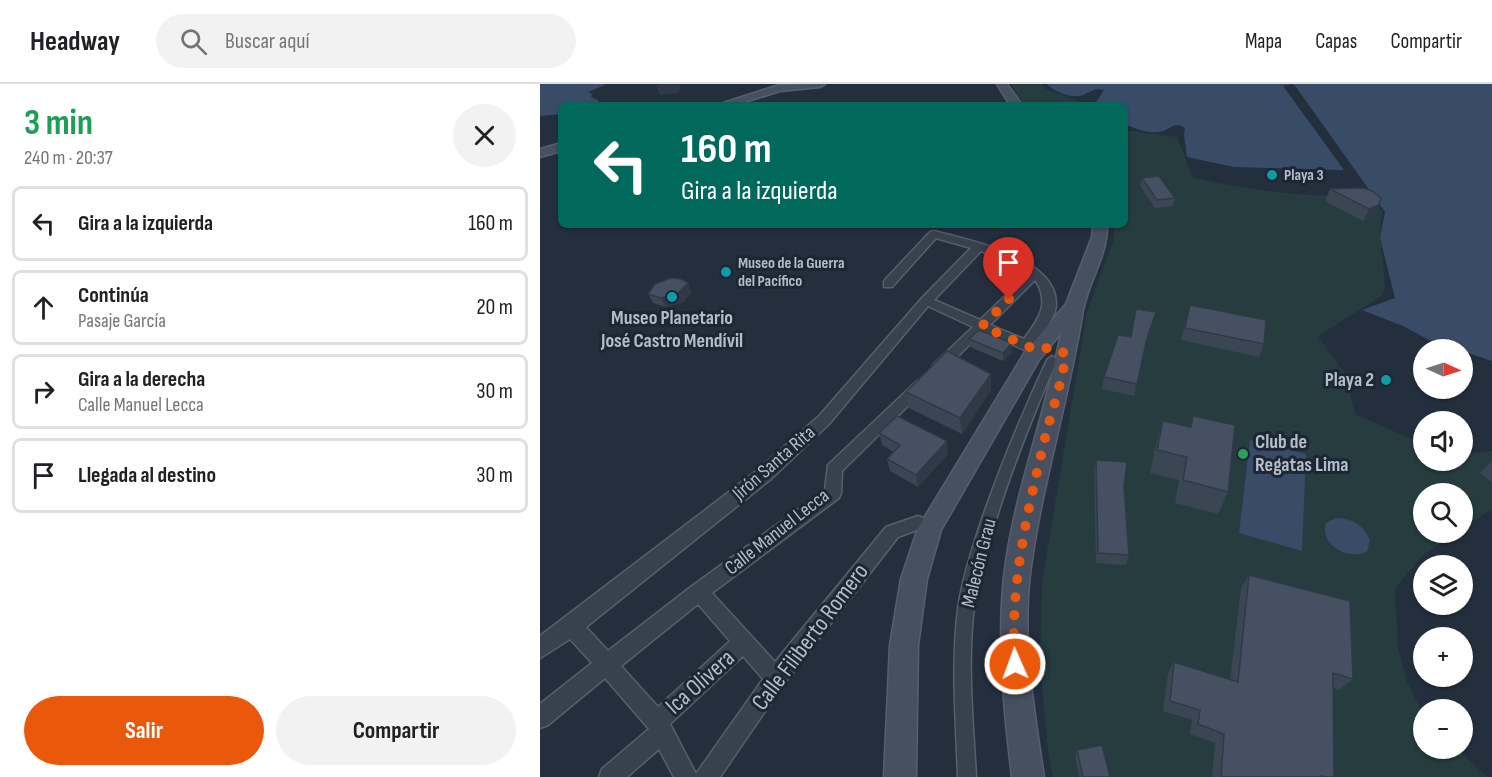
<!DOCTYPE html>
<html lang="es">
<meta charset="utf-8">
<style>
:root{--surface:#fff;--page:#f2f2f2;--text:#202124;--muted:#757577;--line:#e0e0e0;--accent:#ea580c}
body{margin:0;font-family:"Sofia Sans Condensed",sans-serif;background:var(--page);color:var(--text);height:100vh;display:flex;flex-direction:column;font-size:22px;white-space:nowrap}
*{box-sizing:border-box;margin:0}
p{font-size:20px;color:var(--muted)}
.icon{flex:none;width:33px;height:33px;fill:none;stroke:currentColor;stroke-width:2;stroke-linecap:round;stroke-linejoin:round}
.map{position:relative;flex:1;overflow:hidden}
.details{display:flex;flex-direction:column;background:var(--surface);width:540px}
.details>*{flex:none}
.hud{position:absolute;left:18px;top:18px;width:570px;height:126px;border-radius:9px;box-shadow:0 2px 4px #0004;background:#00695c;color:#fff;overflow:hidden}
.needle{width:39px;rotate:93deg}
.fabs{position:absolute;left:873px;top:255px;display:grid;gap:12px}
.fabs a{display:grid;place-items:center;width:60px;height:60px;border-radius:50%;background:var(--surface);box-shadow:0 2px 4px #0004;font-size:30px}
.pin{position:absolute;display:grid;place-items:center;width:51px;height:51px;color:#fff;margin:-62px -26px;border-radius:50% 50% 50% 0;rotate:-45deg;box-shadow:0 0 6px #0007}
.pin .icon{rotate:45deg}
.me{position:absolute;width:66px;margin:-33px;rotate:358deg;stroke-linejoin:round;filter:drop-shadow(0 0 4px #0008)}
.turn{display:flex;align-items:center;gap:21px;height:126px;padding:0 24px;font-size:27px}
.turn .icon{width:78px;height:78px;stroke-width:2.5}
.turn b{display:block;font-size:42px;line-height:51px}
.round{display:grid;place-items:center;flex:none;width:63px;height:63px;border-radius:32px;background:var(--page)}
.summary{display:flex;align-items:center;justify-content:space-between;height:102px;padding:0 24px}
h1{font-size:36px;font-weight:700;line-height:45px;color:#1e9e55}
.action{display:flex;gap:12px;margin-top:auto;padding:12px 24px}
.action a{flex:1;height:69px;border-radius:36px;background:var(--accent);color:#fff;font-size:24px;font-weight:700;line-height:69px;text-align:center}
.action a+a{background:var(--page);color:var(--text)}
ul{padding:0;list-style:none}
li{display:flex;align-items:center;gap:18px;height:75px;margin:0 12px 9px;padding:0 12px;border:3px solid var(--line);border-radius:9px}
li div{flex:1}
li b{display:block;font-size:22px}
li em{font-style:normal}
header{display:flex;align-items:center;gap:36px;box-sizing:border-box;height:84px;padding:0 30px;background:var(--surface);border-bottom:2px solid var(--line)}
header strong{font-size:28px}
nav{display:flex;gap:33px;margin-inline-start:auto;font-size:21px}
.search{width:420px;height:54px;background:var(--page);display:flex;align-items:center;gap:15px;box-sizing:border-box;padding:0 21px;border-radius:33px;color:var(--muted);font-size:22px}
main{display:flex;flex:1;min-height:0}
.map>svg:first-child{display:block}
.green{fill:#263c3f}
.water{fill:#394c67}
.lines{fill:none;stroke-linecap:round;stroke-linejoin:round}
.pedestrian-casing{stroke:#565f6c;stroke-width:3}
.minor-casing{stroke:#565f6c;stroke-width:3}
.secondary-casing{stroke:#565f6c;stroke-width:3}
.pedestrian{fill:#38414e;fill-rule:evenodd}
.minor{fill:#38414e;fill-rule:evenodd}
.secondary{fill:#465061;fill-rule:evenodd}
.wall{fill:#3b4654}
.shaded-wall{fill:#303945}
.building{fill:#455162;stroke:#303945;stroke-width:1.5}
.route{stroke:#ea580c;stroke-width:10;stroke-dasharray:0 18}
.culture-dot{fill:#0f9aa8;stroke:#1d2633;stroke-width:2}
.leisure-dot{fill:#2e9e5b;stroke:#1d2633;stroke-width:2}
.labels{text-anchor:middle;dominant-baseline:central;stroke-width:6;stroke-linejoin:round;paint-order:stroke}
.far-poi-label{font-size:16px;font-weight:bold;fill:#b4bcc9;stroke:#1d2633;text-anchor:start}
.poi-label{font-size:20px;font-weight:bold;fill:#b4bcc9;stroke:#1d2633}
.street-label{font-size:20px;fill:#b4bcc9;stroke:#1d2633}
.near-street-label{font-size:24px;fill:#b4bcc9;stroke:#1d2633}
</style>
<header>
<strong>Headway</strong>
<div class="search"><svg class="icon" aria-label="search" viewBox="0 0 24 24"><circle cx="10" cy="10" r="6"/><path d="M15 15l6 6"/></svg>Buscar aquí</div>
<nav><a>Mapa</a><a>Capas</a><a>Compartir</a></nav>
</header>
<main>
<section class="details">
<div class="summary"><div><h1>3 min</h1><p>240 m · 20:37</p></div><a class="round"><svg class="icon" aria-label="close" viewBox="0 0 24 24"><path d="M6 6l12 12M18 6L6 18"/></svg></a></div>
<ul>
<li><svg class="icon" aria-label="left" viewBox="0 0 24 24"><path d="M17 20v-9H6M10 6l-5 5 5 5"/></svg><div><b>Gira a la izquierda</b></div><em>160 m</em></li>
<li><svg class="icon" aria-label="ahead" viewBox="0 0 24 24"><path d="M12 20V5M6 11l6-6 6 6"/></svg><div><b>Continúa</b><p>Pasaje García</p></div><em>20 m</em></li>
<li><svg class="icon" aria-label="right" viewBox="0 0 24 24"><path d="M7 20v-9h11M14 6l5 5-5 5"/></svg><div><b>Gira a la derecha</b><p>Calle Manuel Lecca</p></div><em>30 m</em></li>
<li><svg class="icon" aria-label="arrive" viewBox="0 0 24 24"><path d="M6 21V4h12l-3 4 3 4H6"/></svg><div><b>Llegada al destino</b></div><em>30 m</em></li>
</ul>
<div class="action"><a>Salir</a><a>Compartir</a></div>
</section>
<div class="map">
<svg width="952" height="693" viewBox="0 0 952 693">
<rect width="100%" height="100%" fill="#242f3e"/>
<!-- green -->
<g class="green">
<path d="M471 0H502L506 5 549 21H484Z"/>
<path d="M585 46 637 53 653 94C703 104 779 118 828 108L842 127 840 149 845 202 843 211 778 252 805 290 815 330 883 360 884 376H922L923 370 952 367V425L923 444 922 410H884V448L916 449 882 472 855 505 858 564 867 598 883 629 884 664 917 665 947 693H513L508 668 500 577 502 498 547 228 574 155V141H585Z"/>
</g>
<!-- water -->
<g class="water">
<path d="M0 0H64L65 1 48 8 52 10 51 13 59 17 57 21H21V30L0 32Z"/>
<path d="M507 0H952V277L889 256 863 242 822 226 855 214 840 154 845 128 756 3 752 0 743 2 804 86 694 83 647 73 644 51 645 44C635 37 632 44 623 47 612 51 595 45 585 40V21H559L556 18 564 6 558 5C551 6 546 11 539 12 530 14 513 7 507 0Z"/>
<path d="M710 356 766 370 762 467 699 449Z"/>
<path d="M796 434C812 434 825 442 830 457L827 467C810 478 779 461 786 439Z"/>
</g>
<g class="lines">
<!-- pedestrian casing -->
<g class="pedestrian-casing">
<path id="pedestrian" d="M512 272 517 276C494 329 472 383 455 439 446 466 437 495 434 523 427 579 433 637 436 693H418C416 637 411 580 418 525 422 496 431 468 440 441 459 385 482 330 507 276Z"/>
</g>
<!-- minor casing -->
<g class="minor-casing">
<path id="minor" d="M394 147C430 156 517 174 516 220 516 234 502 249 494 260L503 266 501 269H491L443 247 404 286H394L392 283 394 280 433 243 388 222 289 340 231 395 46 543 68 567 152 502 285 406 288 381 377 297 382 295 389 300 387 303 302 387 301 409 299 414 172 509 235 578 346 443 378 432 396 439 399 444 396 449 390 451 377 446 358 453 243 601 180 693H134L119 665 87 693H59L62 685 109 645 65 594 8 641 0 644V620L52 579 30 555 0 574V552L219 385 279 332 382 214 431 164 396 154 352 203H344V197L390 148ZM441 167 462 175 488 190 440 236 394 216ZM495 196C511 219 498 236 484 255L450 241ZM158 520 190 557 118 623 81 582ZM203 572 223 595 156 690 130 640Z"/>
</g>
<!-- secondary casing -->
<g class="secondary-casing">
<g id="secondary">
<path d="M285 0 280 3 240 7 195 21H177L239 1Z"/>
<path d="M457 0H467L482 21H470Z"/>
<path d="M21 59V67L0 73V65Z"/>
<path d="M553 141H567C568 172 546 201 542 232 528 319 501 403 490 490 482 557 494 627 504 693H472C464 626 457 560 464 493 473 411 506 330 521 249L499 276 401 446 387 495 378 561 376 693H344L350 561 361 495 378 444 485 268 526 220 552 153Z"/>
</g>
</g>
<!-- pedestrian -->
<use href="#pedestrian" class="pedestrian"/>
<!-- minor -->
<use href="#minor" class="minor"/>
<!-- secondary -->
<use href="#secondary" class="secondary"/>
</g>
<!-- wall -->
<g class="wall">
<path d="M602 94 635 114 633 122 615 124 600 102Z"/>
<path d="M823 104 833 133 823 137 785 117 790 105Z"/>
<path d="M152 208 143 218 126 223 113 219 108 210Z"/>
<path d="M650 221 724 260 719 273 641 256Z"/>
<path d="M613 240 604 266 594 312 562 305 564 293 591 253Z"/>
<path d="M429 255 472 259V268L463 277 430 263Z"/>
<path d="M451 306 422 350 369 324 366 308Z"/>
<path d="M653 332 688 408 678 430 635 419 639 396 610 389 616 360 623 337 649 343Z"/>
<path d="M339 349 408 370 378 403 350 387 347 375 354 368 342 361Z"/>
<path d="M556 376 584 403 589 471 586 481 556 479 554 387Z"/>
<path d="M952 377V398L940 389Z"/>
<path d="M709 491 813 595 799 606 793 604 794 693H672L675 659 650 650 652 636 623 627 628 589 634 578 690 596 701 504Z"/>
<path d="M537 666 570 693H539L535 673Z"/>
</g>
<!-- shaded-wall -->
<g class="shaded-wall">
<path d="M125 0H141L139 9 120 11 116 1Z"/>
<path d="M839 121 833 133 823 137 829 125Z"/>
<path d="M148 199 152 208 143 218 126 223 121 214Z"/>
<path d="M616 228 613 240 604 266 607 254Z"/>
<path d="M472 259V268L463 277V269Z"/>
<path d="M451 290V306L422 350 420 334Z"/>
<path d="M407 357 408 370 378 403 376 391Z"/>
</g>
<!-- building -->
<g class="building">
<path d="M619 92 635 114 617 116 602 94Z"/>
<path d="M823 104 832 107 841 114 839 121 829 125 790 105Z"/>
<path d="M131 194 141 195 148 199 138 209 121 214 108 210 115 200Z"/>
<path d="M650 221 726 236 724 260 645 244Z"/>
<path d="M596 225 616 228 607 254 597 300 564 293 578 251 591 253Z"/>
<path d="M439 246 472 259 463 269 429 255Z"/>
<path d="M407 267 451 290 420 334 366 308Z"/>
<path d="M357 332 407 357 376 391 347 375 360 361 339 349Z"/>
<path d="M653 332 695 341 688 408 643 396 647 373 617 366 623 337 651 343Z"/>
<path d="M556 376 587 378 584 403 589 471 558 469Z"/>
<path d="M709 491 810 517 813 595 793 589 794 693H786L781 692 782 693H681L684 650 658 640 660 626 630 617 634 578 698 598Z"/>
<path d="M562 661 570 693H543L537 666Z"/>
</g>
<g class="lines">
<!-- route -->
<path class="route" d="M469 215 442 242 496 266 513 263 526 270C522 297 513 324 506 350 488 425 469 503 475 580"/>
</g>
<!-- markers -->
<g class="culture-dot">
<circle cx="732" cy="91" r="6"/>
<circle cx="186" cy="188" r="6"/>
<circle cx="132" cy="213" r="6"/>
<circle cx="846" cy="296" r="6"/>
</g>
<circle class="leisure-dot" cx="703" cy="370" r="6"/>
<g class="labels">
<!-- far-poi labels -->
<g class="far-poi-label">
<text x="744" y="91">Playa 3</text>
<text x="198" y="179">Museo de la Guerra<tspan x="198" dy="18">del Pacífico</tspan></text>
</g>
<!-- poi labels -->
<g class="poi-label">
<text x="132" y="234">Museo Planetario<tspan x="132" dy="23">José Castro Mendívil</tspan></text>
<text x="834" y="296" text-anchor="end">Playa 2</text>
<text x="715" y="358" text-anchor="start">Club de<tspan x="715" dy="23">Regatas Lima</tspan></text>
</g>
<!-- street labels -->
<g class="street-label">
<text transform="translate(234 379) rotate(-41)">Jirón Santa Rita</text>
<text transform="translate(237 448) rotate(-38)">Calle Manuel Lecca</text>
<text transform="translate(439 479) rotate(-76)">Malecón Grau</text>
</g>
<!-- near-street labels -->
<g class="near-street-label">
<text transform="translate(270 553) rotate(-53)">Calle Filiberto Romero</text>
<text transform="translate(160 598) rotate(-42)">Ica Olivera</text>
</g>
</g>
</svg>
<div class="fabs">
<a><svg class="needle" viewBox="-14 -14 28 28"><path d="M0-13l5 13h-10z" fill="#e53935"/><path d="M0 13l5-13h-10z" fill="#757577"/></svg></a>
<a><svg class="icon" aria-label="sound" viewBox="0 0 24 24"><path d="M4 9h4l5-4v14l-5-4H4zM17 9q2 3 0 6"/></svg></a>
<a><svg class="icon" aria-label="search" viewBox="0 0 24 24"><circle cx="10" cy="10" r="6"/><path d="M15 15l6 6"/></svg></a>
<a><svg class="icon" aria-label="layers" viewBox="0 0 24 24"><path d="M12 4l9 5-9 5-9-5zM3 14l9 5 9-5"/></svg></a>
<a>+</a>
<a>−</a>
</div>
<div class="pin" style="left:469px;top:215px;background:#d93025"><svg class="icon" aria-label="arrive" viewBox="0 0 24 24"><path d="M6 21V4h12l-3 4 3 4H6"/></svg></div>
<svg class="me" style="left:475px;top:580px" viewBox="-20 -20 40 40"><circle r="17" fill="#ea580c" stroke="#fff" stroke-width="3"/><path d="M0-11L8 9 0 5-8 9z" fill="#fff"/></svg>
<div class="hud">
<div class="turn"><svg class="icon" aria-label="left" viewBox="0 0 24 24"><path d="M17 20v-9H6M10 6l-5 5 5 5"/></svg><div><b>160 m</b>Gira a la izquierda</div></div>
</div>
</div>
</main>
